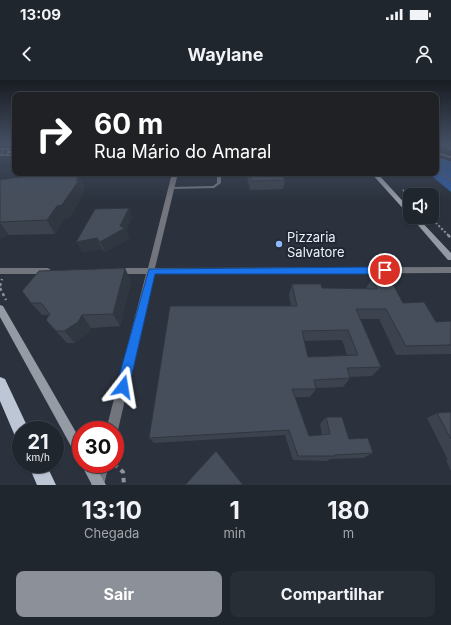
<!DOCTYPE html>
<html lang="pt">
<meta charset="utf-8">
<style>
:root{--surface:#20262e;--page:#282e36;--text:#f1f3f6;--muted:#a2a5aa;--line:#3d434a;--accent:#8c9099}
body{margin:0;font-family:Inter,sans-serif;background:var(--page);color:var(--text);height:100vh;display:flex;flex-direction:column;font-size:15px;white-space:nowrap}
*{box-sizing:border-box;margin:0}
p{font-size:13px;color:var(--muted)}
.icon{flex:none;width:22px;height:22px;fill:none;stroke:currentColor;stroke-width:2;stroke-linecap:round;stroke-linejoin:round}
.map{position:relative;height:405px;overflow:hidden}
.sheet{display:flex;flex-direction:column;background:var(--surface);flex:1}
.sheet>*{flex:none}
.banner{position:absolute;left:12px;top:12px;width:427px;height:84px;border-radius:8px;box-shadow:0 1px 3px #0004,0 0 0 1px var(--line);background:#202124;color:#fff;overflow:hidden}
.fabs{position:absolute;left:403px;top:108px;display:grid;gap:8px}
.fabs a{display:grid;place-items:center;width:36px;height:36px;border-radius:8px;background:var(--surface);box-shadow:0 1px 3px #0004,0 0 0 1px var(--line);font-size:20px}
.speed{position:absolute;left:12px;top:341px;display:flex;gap:8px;font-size:20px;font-weight:700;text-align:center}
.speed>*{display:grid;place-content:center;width:52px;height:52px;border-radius:50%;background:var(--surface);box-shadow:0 1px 3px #0004,0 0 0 1px var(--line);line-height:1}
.speed small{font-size:10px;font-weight:400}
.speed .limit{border:6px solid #d22;background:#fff;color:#111}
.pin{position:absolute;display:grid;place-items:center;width:34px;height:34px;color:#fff;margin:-17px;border:2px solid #fff;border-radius:50%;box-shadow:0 1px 4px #0007}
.me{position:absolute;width:44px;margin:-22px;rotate:14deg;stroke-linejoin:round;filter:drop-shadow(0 0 3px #0008)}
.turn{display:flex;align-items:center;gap:14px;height:84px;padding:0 16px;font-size:18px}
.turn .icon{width:52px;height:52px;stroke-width:2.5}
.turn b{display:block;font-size:28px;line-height:34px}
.eta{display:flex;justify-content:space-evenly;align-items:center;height:68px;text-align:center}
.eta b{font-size:24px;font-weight:700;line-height:28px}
.button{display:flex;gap:8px;margin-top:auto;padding:8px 16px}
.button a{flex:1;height:46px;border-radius:8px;background:var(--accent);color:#fff;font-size:16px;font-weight:700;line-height:46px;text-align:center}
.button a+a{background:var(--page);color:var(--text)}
.status{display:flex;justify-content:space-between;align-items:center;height:28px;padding:0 20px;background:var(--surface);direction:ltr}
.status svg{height:11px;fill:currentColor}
header{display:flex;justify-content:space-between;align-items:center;height:52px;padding:0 16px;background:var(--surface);font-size:18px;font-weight:700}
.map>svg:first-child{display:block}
.green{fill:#30599e}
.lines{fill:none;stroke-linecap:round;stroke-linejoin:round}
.stream{stroke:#475880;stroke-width:2.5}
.secondary-tunnel{stroke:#484f5a;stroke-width:4.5;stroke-dasharray:4.5 2.5;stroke-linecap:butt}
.path-far2{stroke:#8d939d;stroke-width:2;stroke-dasharray:2 2;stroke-linecap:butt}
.path-far1{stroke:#8d939d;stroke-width:2.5;stroke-dasharray:3 3;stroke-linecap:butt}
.path{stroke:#8d939d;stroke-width:4;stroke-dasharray:4.5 4.5;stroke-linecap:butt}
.service{fill:#72757c;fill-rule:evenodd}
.minor{fill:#72757c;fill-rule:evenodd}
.tertiary{fill:#72757c;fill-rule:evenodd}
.secondary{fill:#959ba5;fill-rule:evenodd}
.trunk{fill:#bdc6d4;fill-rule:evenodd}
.wall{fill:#3c434e;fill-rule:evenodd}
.shaded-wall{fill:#313740}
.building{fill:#464e5b;stroke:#313740;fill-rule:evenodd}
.route{fill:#1a73e8;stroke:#114b97}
.poi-dot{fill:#8fb8fd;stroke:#212834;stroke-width:1.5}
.labels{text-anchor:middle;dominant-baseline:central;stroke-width:4;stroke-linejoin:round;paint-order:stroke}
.poi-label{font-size:13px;fill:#edf1f9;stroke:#212834;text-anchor:start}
</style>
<div class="status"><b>13:09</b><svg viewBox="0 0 49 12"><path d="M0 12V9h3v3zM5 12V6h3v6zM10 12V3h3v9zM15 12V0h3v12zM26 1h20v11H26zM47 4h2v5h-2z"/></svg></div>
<header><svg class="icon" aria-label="back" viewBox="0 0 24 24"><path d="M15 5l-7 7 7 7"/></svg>Waylane<svg class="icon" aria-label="person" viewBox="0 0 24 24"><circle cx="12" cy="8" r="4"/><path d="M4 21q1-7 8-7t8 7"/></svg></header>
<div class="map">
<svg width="451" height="405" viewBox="0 0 451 405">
<rect width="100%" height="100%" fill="#2b323e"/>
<!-- green -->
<path class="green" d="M436 77 451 81V112L428 93H436Z"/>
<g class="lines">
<!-- stream -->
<path class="stream" d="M436 89 451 100"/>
<!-- secondary-tunnel -->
<path class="secondary-tunnel" d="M0 72H9"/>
<!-- path-far2 -->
<g class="path-far2">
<path d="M403 110 410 117"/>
<path d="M430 137 449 156"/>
</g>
<!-- path-far1 -->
<g class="path-far1">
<path d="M448 155 451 158"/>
<path d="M0 206 2 199"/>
<path d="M0 208 6 220"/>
</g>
<!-- path -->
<path class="path" d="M114 384 123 392 124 405"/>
<!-- service -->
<path class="service" d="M217 93H221V103L214 108 171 109 169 108 171 107 213 106 217 103Z"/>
<!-- minor -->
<g class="minor">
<path d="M440 64H445L451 67V70Z"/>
<path d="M436 72 451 76V78L436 74Z"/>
<path d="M172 93H178L155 188 451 187V193L154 194 118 350 115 355V350H106L146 194H116L112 191 116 188H148Z"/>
<path d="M0 188H48L52 191 48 194H0Z"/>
<path d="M97 384H109L104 405H92L91 403Z"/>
</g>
<!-- tertiary -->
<g class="tertiary">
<path d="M0 68H15V70H1Z"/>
<rect x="0" y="74" width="15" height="2"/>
</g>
<!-- secondary -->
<g class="secondary">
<rect x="7" y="71" width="8" height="2"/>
<path d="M371 93H377L410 129V135L408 134Z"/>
<path d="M411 137H417L451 173V180H448Z"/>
<path d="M0 225 3 226 81 361V379L77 377 0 237Z"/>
<path d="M81 383V384H94L106 405H92L81 384Z"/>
</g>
<!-- trunk -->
<g class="trunk">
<path d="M0 297 5 299 29 350H21V358L15 356 0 321Z"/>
<path d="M28 384H46L56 405H37Z"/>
</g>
</g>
<!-- wall -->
<g class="wall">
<path d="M43 93H52L54 96 79 95 85 107 83 110 84 113 69 138 64 139 55 154 9 155 0 159V100Z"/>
<path d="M246 93H282L285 100 283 109 250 110Z"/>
<path d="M129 128 132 138 126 151 129 159 105 172 102 169 82 172Z"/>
<path d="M372 199 403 223 436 242 451 241V274L396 275 379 239H360L381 287 372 296 350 297V298L343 307 316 308V309L310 317H295L309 356 322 355 320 344 326 337 349 359 373 373 363 378 330 379 327 381 293 380 285 355 154 363 149 358 291 226 289 215 292 204 322 208H366ZM342 260 347 275 308 277 304 261Z"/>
<path d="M131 201 120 246 91 248 87 254 75 263H67L46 240 49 235H42L31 223Z"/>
<path d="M451 332V391L446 380H448L427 338 437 333Z"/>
</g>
<!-- shaded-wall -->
<g class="shaded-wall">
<path d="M51 93H52L58 104 49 96Z"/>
<path d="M79 95 85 107 83 110 84 113 69 138 64 139 55 154 47 140Z"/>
<path d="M129 128 132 138 126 151 129 159 105 172 100 162 120 146Z"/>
<path d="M0 143 9 155 0 159Z"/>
<path d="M97 158 102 169 82 172 76 162Z"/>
<path d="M125 188 131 201 120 246 113 234Z"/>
<path d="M82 235 91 248 87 254 75 263 64 251Z"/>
</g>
<!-- building -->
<g class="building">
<path d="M43 93H51L49 96 79 95 76 101 79 100 62 125 57 126 47 140 0 142V100Z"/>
<path d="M249 93H282L285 100 251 101Z"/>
<path d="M129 128 120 146 125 148 100 162 97 158 76 162 95 129Z"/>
<path d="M125 188 113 234 82 235 78 242 64 251H56L46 240 50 234 41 223H31L22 211 39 191Z"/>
<path d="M372 199H390L403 223 424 222 436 242 451 241V265L406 266 386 229H356L381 287 347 288 350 298 314 300 316 309H292L309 356 330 354 326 337H342L349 359 368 358 373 373 334 375 335 376H298L289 350 149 358 170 226H297L292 204H321L322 208 377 209ZM348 250 358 275 308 277 302 251Z"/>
<path d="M451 332V359L437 333Z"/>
<path d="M216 371 243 405H185Z"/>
</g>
<!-- sky -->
<linearGradient id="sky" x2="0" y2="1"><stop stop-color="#181c22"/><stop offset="0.53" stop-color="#444f63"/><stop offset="1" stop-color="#444f63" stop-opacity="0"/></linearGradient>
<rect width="451" height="121" fill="url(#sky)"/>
<!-- route -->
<path class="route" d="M385 187 389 190 385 194H155L129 307 127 311 123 313 118 311 116 307 149 189Z"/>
<!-- markers -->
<circle class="poi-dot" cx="279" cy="164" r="4"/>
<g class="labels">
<!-- poi labels -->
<g class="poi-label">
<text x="287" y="157">Pizzaria<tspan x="287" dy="15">Salvatore</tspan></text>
</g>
</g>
</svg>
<div class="fabs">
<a><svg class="icon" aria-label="sound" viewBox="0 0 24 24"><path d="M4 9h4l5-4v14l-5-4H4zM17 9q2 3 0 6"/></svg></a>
</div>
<div class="speed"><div>21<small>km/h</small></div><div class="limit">30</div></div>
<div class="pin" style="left:385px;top:190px;background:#d93025"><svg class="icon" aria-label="arrive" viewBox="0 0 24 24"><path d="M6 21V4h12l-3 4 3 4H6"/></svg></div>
<svg class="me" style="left:123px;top:307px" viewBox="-20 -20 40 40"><path d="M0-17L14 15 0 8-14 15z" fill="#1a73e8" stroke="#fff" stroke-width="4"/></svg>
<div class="banner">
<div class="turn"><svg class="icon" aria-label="right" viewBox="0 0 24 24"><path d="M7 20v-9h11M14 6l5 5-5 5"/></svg><div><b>60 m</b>Rua Mário do Amaral</div></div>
</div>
</div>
<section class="sheet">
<div class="eta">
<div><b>13:10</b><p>Chegada</p></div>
<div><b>1</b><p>min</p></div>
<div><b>180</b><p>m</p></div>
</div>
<div class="button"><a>Sair</a><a>Compartilhar</a></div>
</section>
